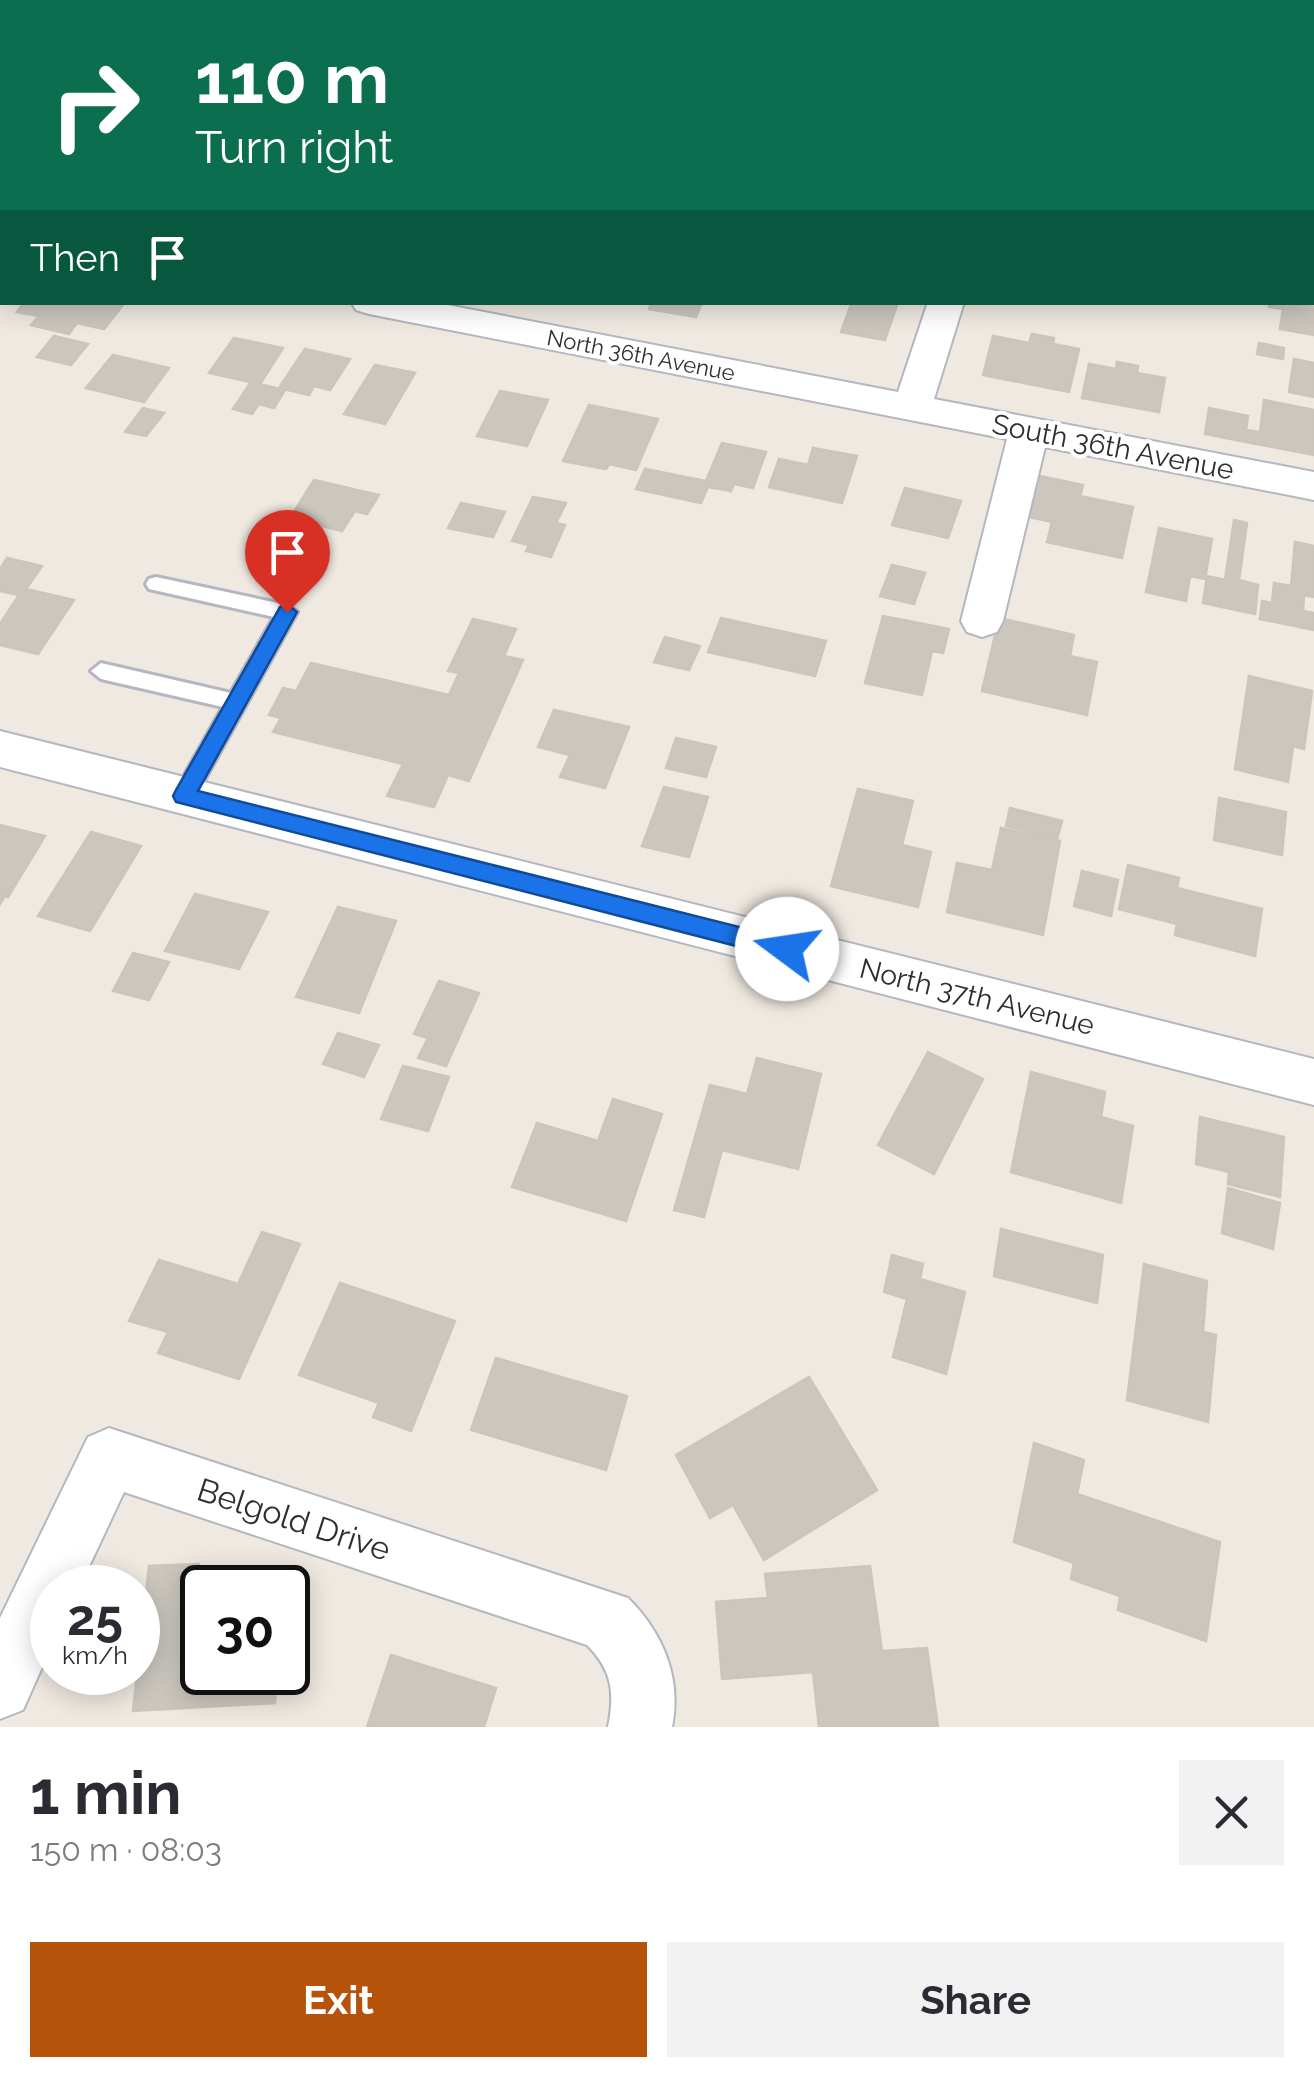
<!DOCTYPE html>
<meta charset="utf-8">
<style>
:root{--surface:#fff;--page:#f2f2f3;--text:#2b2b33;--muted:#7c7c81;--accent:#b45309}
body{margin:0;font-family:Raleway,sans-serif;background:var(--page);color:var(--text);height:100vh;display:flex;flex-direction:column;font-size:38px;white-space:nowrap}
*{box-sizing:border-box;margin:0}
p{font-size:32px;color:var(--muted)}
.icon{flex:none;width:55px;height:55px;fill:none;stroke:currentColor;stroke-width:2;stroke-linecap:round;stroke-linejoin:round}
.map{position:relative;height:1727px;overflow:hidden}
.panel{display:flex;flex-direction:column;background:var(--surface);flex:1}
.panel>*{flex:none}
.top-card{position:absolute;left:0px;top:0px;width:1315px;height:305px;box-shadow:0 5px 25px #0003;background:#0b6e4f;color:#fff;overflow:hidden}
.speed{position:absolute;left:30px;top:1565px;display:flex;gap:20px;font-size:50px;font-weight:700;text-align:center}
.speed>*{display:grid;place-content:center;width:130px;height:130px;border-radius:50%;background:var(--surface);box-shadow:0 5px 25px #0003;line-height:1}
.speed small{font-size:25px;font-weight:400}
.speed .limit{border:5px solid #111;border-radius:15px;background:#fff;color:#111}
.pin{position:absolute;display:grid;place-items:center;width:85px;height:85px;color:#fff;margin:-102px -42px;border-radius:50% 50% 50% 0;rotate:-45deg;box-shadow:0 0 10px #0007}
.pin .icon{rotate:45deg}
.me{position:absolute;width:110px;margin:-55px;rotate:284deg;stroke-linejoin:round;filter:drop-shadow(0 0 8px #0008)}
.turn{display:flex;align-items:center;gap:35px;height:210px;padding:0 30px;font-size:45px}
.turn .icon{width:130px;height:130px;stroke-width:2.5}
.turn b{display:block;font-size:70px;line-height:85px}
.then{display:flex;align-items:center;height:95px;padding:0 30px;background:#0003;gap:20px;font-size:38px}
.round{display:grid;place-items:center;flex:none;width:105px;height:105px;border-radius:0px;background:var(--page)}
.headline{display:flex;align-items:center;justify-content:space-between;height:170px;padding:0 30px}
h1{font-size:60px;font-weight:700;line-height:75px}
.action{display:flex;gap:20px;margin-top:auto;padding:20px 30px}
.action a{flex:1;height:115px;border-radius:0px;background:var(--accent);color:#fff;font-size:40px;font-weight:700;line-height:115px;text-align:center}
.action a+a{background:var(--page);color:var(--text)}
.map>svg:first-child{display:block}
.building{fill:#cbc7bf;stroke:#cbc5ba;stroke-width:2.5}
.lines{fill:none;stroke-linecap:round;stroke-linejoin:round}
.lane-casing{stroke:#b4b7c1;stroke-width:6}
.street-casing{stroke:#b4b7c1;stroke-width:4}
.lane{fill:#fff;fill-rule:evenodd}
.street{fill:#fff;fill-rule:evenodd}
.route{fill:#1a73e8;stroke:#114b97;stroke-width:2.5}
.labels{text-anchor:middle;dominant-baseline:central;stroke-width:8;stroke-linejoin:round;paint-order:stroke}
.far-street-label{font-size:22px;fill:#2e2e2e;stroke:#fff}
.street-label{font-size:28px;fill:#2e2e2e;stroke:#fff}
.near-street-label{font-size:32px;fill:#2e2e2e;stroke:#fff}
</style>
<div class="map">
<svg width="1314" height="1727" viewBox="0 0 1314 1727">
<rect width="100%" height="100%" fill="#efe9e1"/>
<!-- building -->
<g class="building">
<path d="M1312 297 1314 335 1280 329 1283 309 1269 307 1270 302H1312Z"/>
<path d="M24 302H106L122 306 104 329 77 323 69 334 31 325 39 316 17 312Z"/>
<path d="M652 302H702L696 317 649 309Z"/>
<path d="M852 302H898L885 340 841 332Z"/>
<path d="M1032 334 1054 338 1053 344 1079 349 1069 392 983 375 993 336 1029 343Z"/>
<path d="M54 336 88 344 71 365 37 357Z"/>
<path d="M234 338 283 348 260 384 209 373Z"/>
<path d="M1259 343 1284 348 1283 359 1257 354Z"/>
<path d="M305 349 350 359 330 390 314 386 309 395 279 388Z"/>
<path d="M113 355 169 368 144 402 86 388Z"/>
<path d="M1294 359 1314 363V397L1289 392Z"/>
<path d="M1117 362 1138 366 1137 373 1165 378 1159 412 1082 398 1089 364 1116 369Z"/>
<path d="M375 365 415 373 385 424 344 414Z"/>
<path d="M251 382 285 390 274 408 259 404 252 414 233 409Z"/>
<path d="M500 391 548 400 527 446 477 436Z"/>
<path d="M1264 400 1314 410V455L1205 434 1209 408 1248 416 1246 430 1260 432Z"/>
<path d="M589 405 658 419 636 470 609 464 606 469 563 461Z"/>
<path d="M143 408 164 413 146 436 125 432Z"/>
<path d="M722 443 766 452 753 488 734 484 731 491 708 487 701 503 636 489 645 469 706 481Z"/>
<path d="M813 448 857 456 842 503 769 487 779 459 808 465Z"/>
<path d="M1035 475 1083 485 1080 496 1133 507 1122 558 1047 542 1052 522 1025 516Z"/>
<path d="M314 480 379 495 367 514 355 511 342 531 290 518Z"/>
<path d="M905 488 961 501 948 538 892 525Z"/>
<path d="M533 497 566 503 556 523 565 525 551 557 526 551 529 545 512 541Z"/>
<path d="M461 503 505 512 493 537 448 528Z"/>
<path d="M1234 520 1247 523 1239 580 1258 585 1255 614 1203 603 1207 576 1225 580Z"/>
<path d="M1159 528 1212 539 1205 579 1190 576 1186 601 1146 592Z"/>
<path d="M1295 542 1314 546V597L1304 595 1303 611 1314 613V630L1260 619 1262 601 1272 603 1274 583 1291 586Z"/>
<path d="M7 558 42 566 26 589 74 600 38 654 0 645V624L19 595 0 591V569Z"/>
<path d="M892 565 925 573 914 604 880 596Z"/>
<path d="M883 616 949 629 943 653 932 651 922 695 865 683Z"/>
<path d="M721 618 826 641 815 676 708 652Z"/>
<path d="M999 618 1074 635 1070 656 1097 662 1087 715 982 691Z"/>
<path d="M473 619 516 629 504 656 523 660 469 781 448 775 434 807 387 796 403 764 273 732 281 718 269 715 283 688 296 691 311 663 449 695 459 673 448 671Z"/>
<path d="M665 637 700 646 689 670 654 662Z"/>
<path d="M1249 676 1312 691 1304 749 1293 746 1288 782 1235 769Z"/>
<path d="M554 710 629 727 605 788 560 777 570 755 538 747Z"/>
<path d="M676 738 716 747 706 777 666 768Z"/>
<path d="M664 787 708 797 689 857 642 846Z"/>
<path d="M858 789 913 801 902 845 931 852 918 907 831 886Z"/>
<path d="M1219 798 1286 812 1282 855 1214 840Z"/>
<path d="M1010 808 1062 821 1057 839 1006 826Z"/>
<path d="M0 825 45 836 8 897 5 896 0 904Z"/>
<path d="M1001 828 1060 841 1043 935 947 912 957 863 992 870Z"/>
<path d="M91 832 141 846 90 931 38 916Z"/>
<path d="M1128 865 1179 878 1177 888 1262 909 1255 956 1175 935 1177 924 1119 909Z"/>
<path d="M1082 871 1118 880 1111 916 1074 906Z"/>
<path d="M195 894 268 912 239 969 165 951Z"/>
<path d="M338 907 396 921 359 1013 296 997Z"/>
<path d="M133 953 169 962 149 1000 113 991Z"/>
<path d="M439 981 479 993 446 1066 418 1058 428 1038 414 1034Z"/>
<path d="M338 1033 379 1045 364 1077 323 1064Z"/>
<path d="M928 1052 983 1079 934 1174 878 1145Z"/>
<path d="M757 1058 821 1074 798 1169 722 1150 704 1217 674 1210 710 1085 747 1094Z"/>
<path d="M403 1066 449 1077 428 1131 381 1119Z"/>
<path d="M1031 1072 1105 1092 1101 1117 1133 1126 1121 1203 1011 1172Z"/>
<path d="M613 1099 662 1114 626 1221 512 1187 537 1123 598 1141Z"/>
<path d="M1200 1117 1284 1137 1280 1197 1228 1184 1229 1172 1196 1164Z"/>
<path d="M1228 1188 1280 1203 1273 1249 1222 1233Z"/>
<path d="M1001 1229 1103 1255 1097 1303 994 1276Z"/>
<path d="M262 1232 300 1244 239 1379 158 1353 168 1332 129 1321 159 1260 238 1284Z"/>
<path d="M892 1255 923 1264 920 1279 965 1292 946 1374 893 1357 907 1299 884 1292Z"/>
<path d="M1144 1264 1207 1281 1203 1332 1216 1335 1208 1422 1127 1400Z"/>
<path d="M340 1283 455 1321 411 1431 373 1417 379 1403 299 1375Z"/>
<path d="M496 1358 627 1396 606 1470 471 1430Z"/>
<path d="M809 1377 877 1490 764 1560 733 1505 710 1518 676 1455Z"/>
<path d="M1034 1443 1084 1460 1077 1494 1220 1542 1206 1641 1118 1610 1120 1596 1071 1579 1074 1563 1014 1542Z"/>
<path d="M199 1564 195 1606H202V1672H277L275 1703 133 1711 149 1566Z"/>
<path d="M870 1566 882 1651 927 1648 938 1727H819L813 1672 722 1679 716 1602 768 1598 765 1574Z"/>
<path d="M391 1655 496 1688 484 1727H367Z"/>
</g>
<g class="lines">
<!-- lane casing -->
<g class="lane-casing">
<path id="lane" d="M156 577 287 605 297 612 192 802H176L173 796 223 707 101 679 91 671 101 663 231 693 274 617 149 589 146 584 149 579Z"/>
</g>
<!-- street casing -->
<g class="street-casing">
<g id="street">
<rect x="1029" y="0" width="30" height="2"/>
<rect x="0" y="222" width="2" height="22"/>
<path d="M351 302H432L898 392 928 302H964L934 399 1314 472V500L1045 447 1003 621 997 632 982 637 967 632 961 621 1007 439 369 314 356 310Z"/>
<path d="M0 731 1314 1059V1105L0 767Z"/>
<path d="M109 1428 628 1598C663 1633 682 1678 672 1727H608C615 1692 612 1670 587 1645L124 1492 79 1588H52V1645L23 1710 0 1719V1618L88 1437Z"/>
</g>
</g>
<!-- lane -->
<use href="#lane" class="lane"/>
<!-- street -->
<use href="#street" class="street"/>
</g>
<!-- route -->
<path class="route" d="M287 604 297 612 198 791 787 939 795 942 799 949 795 956 787 959 176 802 173 796 176 790 280 607Z"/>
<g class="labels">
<!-- far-street labels -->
<g class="far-street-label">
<text transform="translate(641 355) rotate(11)">North 36th Avenue</text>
</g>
<!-- street labels -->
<g class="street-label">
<text transform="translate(1113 447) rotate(11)">South 36th Avenue</text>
<text transform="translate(977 997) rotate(14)">North 37th Avenue</text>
</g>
<!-- near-street labels -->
<g class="near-street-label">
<text transform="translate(294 1519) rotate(18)">Belgold Drive</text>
</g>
</g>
</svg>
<div class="speed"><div>25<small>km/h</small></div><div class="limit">30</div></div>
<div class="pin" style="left:287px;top:612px;background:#d93025"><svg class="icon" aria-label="arrive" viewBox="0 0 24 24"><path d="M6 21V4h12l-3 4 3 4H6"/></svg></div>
<svg class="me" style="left:787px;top:949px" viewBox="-20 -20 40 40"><circle r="19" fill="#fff"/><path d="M0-13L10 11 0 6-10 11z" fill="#1a73e8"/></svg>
<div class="top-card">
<div class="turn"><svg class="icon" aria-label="right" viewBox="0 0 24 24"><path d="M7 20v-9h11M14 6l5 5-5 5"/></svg><div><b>110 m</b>Turn right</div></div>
<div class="then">Then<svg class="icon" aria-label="arrive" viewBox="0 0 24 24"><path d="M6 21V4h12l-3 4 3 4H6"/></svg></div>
</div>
</div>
<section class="panel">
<div class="headline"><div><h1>1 min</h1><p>150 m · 08:03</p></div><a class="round"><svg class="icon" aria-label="close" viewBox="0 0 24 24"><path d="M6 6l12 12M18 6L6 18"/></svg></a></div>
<div class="action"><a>Exit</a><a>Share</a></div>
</section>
